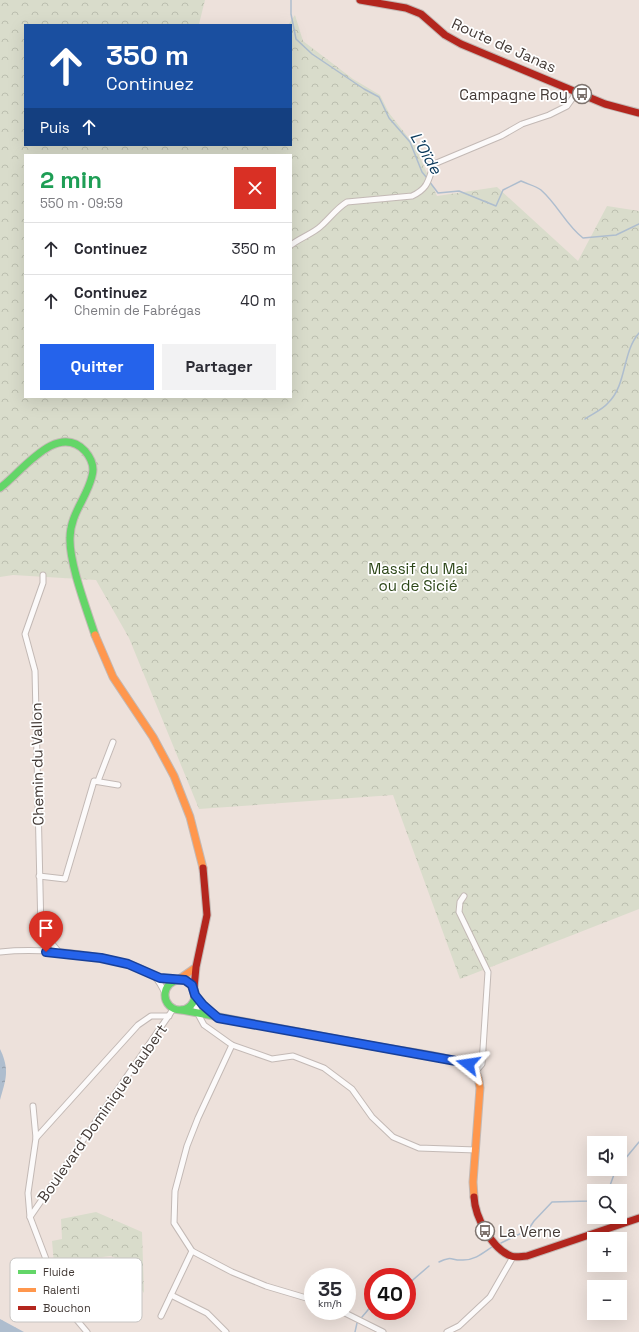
<!DOCTYPE html>
<html lang="fr">
<meta charset="utf-8">
<style>
:root{--surface:#fff;--page:#f2f2f3;--text:#2b2b33;--muted:#7c7c81;--line:#e1e1e2;--accent:#2563eb}
body{margin:0;font-family:"Space Grotesk",sans-serif;background:var(--page);color:var(--text);height:100vh;display:flex;flex-direction:column;font-size:15px;white-space:nowrap}
*{box-sizing:border-box;margin:0}
p{font-size:13px;color:var(--muted)}
.icon{flex:none;width:22px;height:22px;fill:none;stroke:currentColor;stroke-width:2;stroke-linecap:round;stroke-linejoin:round}
.map{position:relative;flex:1;overflow:hidden}
.side{position:absolute;left:24px;top:154px;width:268px;height:244px;display:flex;flex-direction:column;background:var(--surface);border-radius:0px;box-shadow:0 4px 16px #0002}
.side>*{flex:none}
.top-card{position:absolute;left:24px;top:24px;width:268px;height:122px;border-radius:0px;box-shadow:0 4px 16px #0002;background:#1a4fa0;color:#fff;overflow:hidden}
.tools{position:absolute;left:587px;top:1136px;display:grid;gap:8px}
.tools a{display:grid;place-items:center;width:40px;height:40px;border-radius:0px;background:var(--surface);box-shadow:0 4px 16px #0002;font-size:20px}
.speed{position:absolute;left:304px;top:1268px;display:flex;gap:8px;font-size:20px;font-weight:700;text-align:center}
.speed>*{display:grid;place-content:center;width:52px;height:52px;border-radius:50%;background:var(--surface);box-shadow:0 4px 16px #0002;line-height:1}
.speed small{font-size:10px;font-weight:400}
.speed .limit{border:6px solid #d22;background:#fff;color:#111}
.pin{position:absolute;display:grid;place-items:center;width:34px;height:34px;color:#fff;margin:-41px -17px;border-radius:50% 50% 50% 0;rotate:-45deg;box-shadow:0 0 4px #0007}
.pin .icon{rotate:45deg}
.me{position:absolute;width:44px;margin:-22px;rotate:285deg;stroke-linejoin:round;filter:drop-shadow(0 0 3px #0008)}
.turn{display:flex;align-items:center;gap:14px;height:84px;padding:0 16px;font-size:18px}
.turn .icon{width:52px;height:52px;stroke-width:2.5}
.turn b{display:block;font-size:28px;line-height:34px}
.then{display:flex;align-items:center;height:38px;padding:0 16px;background:#0003;gap:8px;font-size:15px}
.round{display:grid;place-items:center;flex:none;width:42px;height:42px;border-radius:0px;background:var(--page)}
.head{display:flex;align-items:center;justify-content:space-between;height:68px;padding:0 16px}
h1{font-size:24px;font-weight:800;line-height:30px;color:#1e9e55}
.primary-button{display:flex;gap:8px;margin-top:auto;padding:8px 16px}
.primary-button a{flex:1;height:46px;border-radius:0px;background:var(--accent);color:#fff;font-size:16px;font-weight:800;line-height:46px;text-align:center}
.primary-button a+a{background:var(--page);color:var(--text)}
ul{padding:0;list-style:none}
li{display:flex;align-items:center;gap:12px;height:52px;padding:0 16px;border-top:1px solid var(--line)}
li div{flex:1}
li b{display:block;font-size:15px}
li em{font-style:normal}
.map>svg:first-child{display:block}
.forest{fill:url(#forest-crowns);fill-rule:evenodd}
.water{fill:url(#water-ripples)}
.lines{fill:none;stroke-linecap:round;stroke-linejoin:round}
.stream{stroke:#aebdce;stroke-width:1.5}
.street-casing{stroke:#c3b9b5;stroke-width:7}
.fast-casing{stroke:#c3b9b5;stroke-width:9}
.slow-casing{stroke:#c3b9b5;stroke-width:9}
.jam-casing{stroke:#c3b9b5;stroke-width:9}
.street{stroke:#fcfafa;stroke-width:5}
.fast{stroke:#63d668;stroke-width:7}
.slow{stroke:#ff974d;stroke-width:7}
.jam{stroke:#b3261e;stroke-width:7}
.route-casing{stroke:#184099;stroke-width:10}
.route{stroke:#2563eb;stroke-width:7}
.labels{text-anchor:middle;dominant-baseline:central;stroke-width:3.5;stroke-linejoin:round;paint-order:stroke}
.street-label{font-size:15px;fill:#423935;stroke:#fff}
.poi-label{font-size:15px;fill:#423935;stroke:#fff;text-anchor:end}
.park-label{font-size:15px;fill:#2c4618;stroke:#fff}
.water-label{font-size:16px;font-style:italic;fill:#09385b;stroke:#fff}
.key{fill:#fff;stroke:#c6c4c2;stroke-width:1}
.key-label{font-size:11px;fill:#423935}
</style>
<div class="map">
<svg width="639" height="1332" viewBox="0 0 639 1332">
<defs>
<pattern id="forest-crowns" width="20" height="18" patternUnits="userSpaceOnUse"><rect width="20" height="18" fill="#d9dccb"/><path d="M2 6a3 3 0 1 1 6 0M12 15a3 3 0 1 1 6 0" fill="none" stroke="#bbbeaf"/></pattern>
<pattern id="water-ripples" width="26" height="14" patternUnits="userSpaceOnUse"><rect width="26" height="14" fill="#aebdce"/><path d="M2 4q2-2 4 0t4 0M15 11q2-2 4 0t4 0" fill="none" stroke="#8f9ba8"/></pattern>
</defs>
<rect width="100%" height="100%" fill="#ede1db"/>
<!-- forest -->
<g class="forest">
<path d="M0 0H205L199 24 207 25H25V145H291V25H288L295 15 303 41 353 79 380 95 389 113 415 146 437 196 497 187 578 261 607 206 639 211V909L460 979 393 795 199 809 129 638 96 580 13 575 0 577ZM25 155H291V397H25Z"/>
<path d="M96 1212 142 1232 144 1293 122 1261 111 1256 54 1263 52 1241 62 1239 61 1219Z"/>
</g>
<!-- water -->
<g class="water">
<path d="M0 1049C10 1070 6 1079 0 1100Z"/>
<path d="M0 1319 24 1332H0Z"/>
</g>
<g class="lines">
<!-- stream -->
<g class="stream">
<path d="M291 0V14L296 39 312 54 364 89 379 97 389 118 410 142 422 172 427 178"/>
<path d="M429 181 438 193 459 191 496 206 503 190 521 181C527 184 536 186 541 190 558 205 566 225 583 238L616 235 639 224"/>
<path d="M585 419C592 414 602 410 608 403 627 385 622 352 639 333"/>
<path d="M620 1165 639 1142"/>
<path d="M608 1191 616 1169"/>
<path d="M501 1243 528 1230 534 1221 552 1202 589 1201 594 1199"/>
<path d="M439 1262C453 1255 451 1261 463 1260 475 1260 483 1253 492 1247"/>
<path d="M407 1285 429 1266"/>
<path d="M362 1317 373 1304"/>
<path d="M355 1332 357 1323"/>
</g>
<!-- street casing -->
<g class="street-casing">
<g id="street">
<path d="M291 245C300 238 314 233 321 226 330 218 337 208 347 202L412 196C429 188 428 180 434 164L501 136 522 124 549 115 567 106 577 92"/>
<path d="M43 575V583L25 634 35 671 41 931 59 952"/>
<path d="M98 781 113 742"/>
<path d="M39 876 65 879 94 781 118 785"/>
<path d="M464 896 460 902 459 912 488 972 482 1064 476 1071"/>
<path d="M0 952C38 948 122 953 153 975 159 980 161 986 165 993"/>
<path d="M155 976 174 980"/>
<path d="M194 1000 198 1014 204 1025 232 1045 272 1059 293 1056 324 1068 352 1089 372 1117 393 1137 419 1148 476 1150"/>
<path d="M232 1045 198 1118 187 1146 175 1191 174 1223 192 1251 232 1272 266 1286 313 1300"/>
<path d="M33 1106 36 1138"/>
<path d="M30 1217 174 1008"/>
<path d="M171 1295 207 1313 226 1332"/>
<path d="M341 1311 383 1332"/>
<path d="M161 1316 192 1251"/>
<path d="M87 1332 76 1319 49 1267 30 1217 28 1193 36 1138 138 1025 151 1016H169"/>
<path d="M447 1332 459 1326 490 1297 513 1257"/>
</g>
</g>
<!-- fast casing -->
<g class="fast-casing">
<g id="fast">
<path d="M0 488C21 473 57 421 85 451 91 458 95 466 92 476 87 498 70 514 70 538 69 563 87 610 95 635"/>
<circle cx="180" cy="995" r="15"/>
<path d="M195 995 208 1010 216 1016"/>
<path d="M182 1010 373 1046"/>
</g>
</g>
<!-- slow casing -->
<g class="slow-casing">
<g id="slow">
<path d="M95 635 113 677 153 737 174 776 190 817 203 868"/>
<path d="M178 980 195 968"/>
<path d="M373 1046C393 1050 459 1057 472 1068 478 1073 479 1081 480 1088L473 1182 474 1197"/>
</g>
</g>
<!-- jam casing -->
<g class="jam-casing">
<g id="jam">
<path d="M360 0 406 8 421 14 445 35 461 44 605 104 639 113"/>
<path d="M194 988 196 967 207 915 203 868"/>
<path d="M474 1197C475 1217 492 1249 511 1256 516 1258 522 1256 527 1256L639 1218"/>
</g>
</g>
<!-- street -->
<use href="#street" class="street"/>
<!-- fast -->
<use href="#fast" class="fast"/>
<!-- slow -->
<use href="#slow" class="slow"/>
<!-- jam -->
<use href="#jam" class="jam"/>
</g>
<g class="lines">
<!-- route casing -->
<g class="route-casing">
<path id="route" d="M46 952 101 958 128 964 160 978 185 980 192 985 195 995 203 1005 218 1018 456 1061 468 1064"/>
</g>
<!-- route -->
<use href="#route" class="route"/>
</g>
<!-- icons -->
<defs>
<g id="bus-ring" transform="scale(1)"><circle r="9.5" fill="#fff" stroke="#7e746f" stroke-width="1.5"/><path d="M-5-6H5V4H4V6H2V4H-2V6H-4V4H-5ZM-3.5-4V0h7V-4ZM-3.5 1.2v1.5H-2V1.2ZM2 1.2v1.5H3.5V1.2Z" fill="#7e746f"/></g>
</defs>
<g fill-rule="evenodd">
<use href="#bus-ring" x="582" y="94"/>
<use href="#bus-ring" x="485" y="1231"/>
</g>
<g class="labels">
<!-- street labels -->
<g class="street-label">
<text transform="translate(504 45) rotate(24)">Route de Janas</text>
<text transform="translate(37 764) rotate(-91)">Chemin du Vallon</text>
<text transform="translate(102 1113) rotate(-55)">Boulevard Dominique Jaubert</text>
</g>
<!-- poi labels -->
<g class="poi-label">
<text x="568" y="94">Campagne Roy</text>
<text x="499" y="1231" text-anchor="start">La Verne</text>
</g>
<!-- park labels -->
<g class="park-label">
<text x="418" y="568">Massif du Mai<tspan x="418" dy="17">ou de Sicié</tspan></text>
</g>
<!-- water labels -->
<g class="water-label">
<text transform="translate(426 153) rotate(60)">L'Oïde</text>
</g>
</g>
<!-- legend -->
<rect x="10" y="1258" width="132" height="64" rx="6" class="key"/>
<rect x="18" y="1270" width="18" height="4" fill="#63d668"/>
<rect x="18" y="1288" width="18" height="4" fill="#ff974d"/>
<rect x="18" y="1306" width="18" height="4" fill="#b3261e"/>
<g class="key-label">
<text x="43" y="1276">Fluide</text>
<text x="43" y="1294">Ralenti</text>
<text x="43" y="1312">Bouchon</text>
</g>
</svg>
<div class="tools">
<a><svg class="icon" aria-label="sound" viewBox="0 0 24 24"><path d="M4 9h4l5-4v14l-5-4H4zM17 9q2 3 0 6"/></svg></a>
<a><svg class="icon" aria-label="search" viewBox="0 0 24 24"><circle cx="10" cy="10" r="6"/><path d="M15 15l6 6"/></svg></a>
<a>+</a>
<a>−</a>
</div>
<div class="speed"><div>35<small>km/h</small></div><div class="limit">40</div></div>
<div class="pin" style="left:46px;top:952px;background:#d93025"><svg class="icon" aria-label="arrive" viewBox="0 0 24 24"><path d="M6 21V4h12l-3 4 3 4H6"/></svg></div>
<svg class="me" style="left:468px;top:1064px" viewBox="-20 -20 40 40"><path d="M0-17L14 15 0 8-14 15z" fill="#2563eb" stroke="#fff" stroke-width="4"/></svg>
<div class="top-card">
<div class="turn"><svg class="icon" aria-label="ahead" viewBox="0 0 24 24"><path d="M12 20V5M6 11l6-6 6 6"/></svg><div><b>350 m</b>Continuez</div></div>
<div class="then">Puis<svg class="icon" aria-label="ahead" viewBox="0 0 24 24"><path d="M12 20V5M6 11l6-6 6 6"/></svg></div>
</div>
<section class="side">
<div class="head"><div><h1>2 min</h1><p>550 m · 09:59</p></div><a class="round" style="background:#d93025;color:#fff"><svg class="icon" aria-label="close" viewBox="0 0 24 24"><path d="M6 6l12 12M18 6L6 18"/></svg></a></div>
<ul>
<li><svg class="icon" aria-label="ahead" viewBox="0 0 24 24"><path d="M12 20V5M6 11l6-6 6 6"/></svg><div><b>Continuez</b></div><em>350 m</em></li>
<li><svg class="icon" aria-label="ahead" viewBox="0 0 24 24"><path d="M12 20V5M6 11l6-6 6 6"/></svg><div><b>Continuez</b><p>Chemin de Fabrégas</p></div><em>40 m</em></li>
</ul>
<div class="primary-button"><a>Quitter</a><a>Partager</a></div>
</section>
</div>
